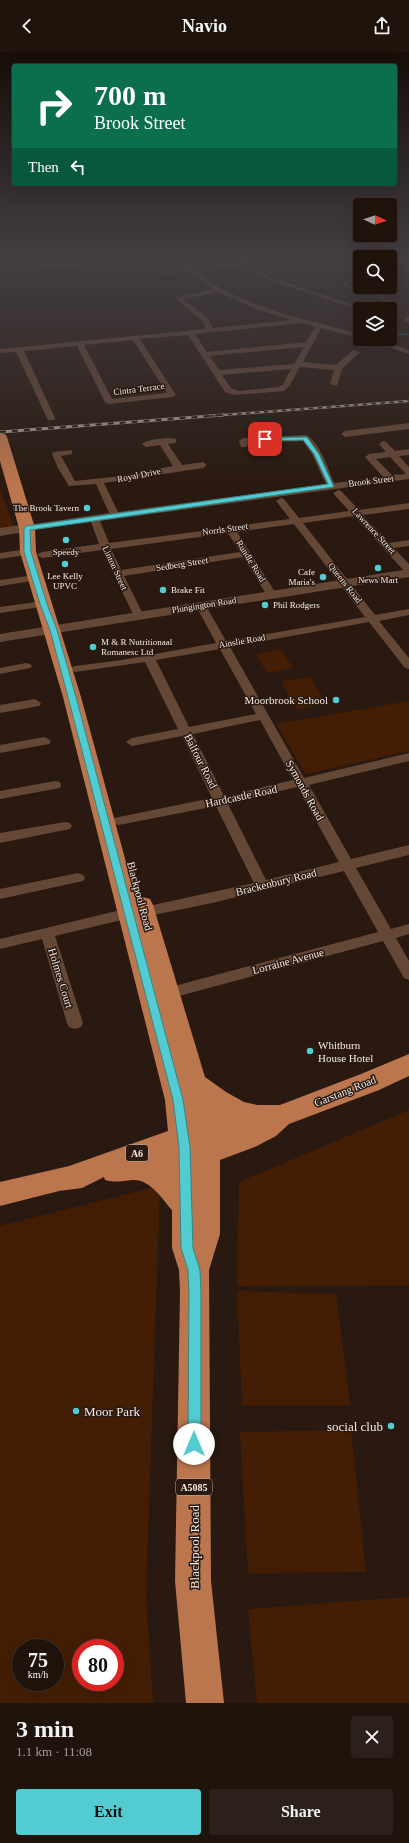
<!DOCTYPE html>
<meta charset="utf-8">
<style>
:root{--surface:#1f130c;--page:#2c201a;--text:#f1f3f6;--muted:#a19e9d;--line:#3c322d;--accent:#52ccd0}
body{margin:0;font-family:Georgia,serif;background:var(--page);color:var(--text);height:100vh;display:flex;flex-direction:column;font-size:15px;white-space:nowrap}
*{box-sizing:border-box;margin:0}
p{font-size:13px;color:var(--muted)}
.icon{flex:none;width:22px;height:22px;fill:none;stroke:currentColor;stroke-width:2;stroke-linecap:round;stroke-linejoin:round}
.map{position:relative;height:1651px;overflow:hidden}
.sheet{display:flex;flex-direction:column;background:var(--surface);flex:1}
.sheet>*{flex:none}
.top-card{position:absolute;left:12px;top:12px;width:385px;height:122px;border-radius:4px;box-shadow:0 4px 16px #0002,0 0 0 1px var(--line);background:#0b6e4f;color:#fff;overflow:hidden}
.needle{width:26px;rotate:94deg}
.tools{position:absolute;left:353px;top:146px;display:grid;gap:8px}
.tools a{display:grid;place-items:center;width:44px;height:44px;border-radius:4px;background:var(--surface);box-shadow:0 4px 16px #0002,0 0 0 1px var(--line);font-size:20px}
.speed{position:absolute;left:12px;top:1587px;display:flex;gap:8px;font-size:20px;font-weight:700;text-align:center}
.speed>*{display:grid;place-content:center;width:52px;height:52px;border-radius:50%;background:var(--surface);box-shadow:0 4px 16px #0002,0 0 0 1px var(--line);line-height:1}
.speed small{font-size:10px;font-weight:400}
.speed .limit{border:6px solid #d22;background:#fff;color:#111}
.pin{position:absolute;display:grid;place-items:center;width:34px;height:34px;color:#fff;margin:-17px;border-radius:8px;box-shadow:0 2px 6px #0006}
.me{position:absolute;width:44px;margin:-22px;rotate:0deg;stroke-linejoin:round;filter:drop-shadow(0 0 3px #0008)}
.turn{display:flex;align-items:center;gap:14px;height:84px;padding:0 16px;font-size:18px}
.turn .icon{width:52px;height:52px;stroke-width:2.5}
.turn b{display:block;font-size:28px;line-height:34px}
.then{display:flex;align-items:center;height:38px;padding:0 16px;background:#0003;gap:8px;font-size:15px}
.round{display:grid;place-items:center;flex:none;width:42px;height:42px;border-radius:4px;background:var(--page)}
.head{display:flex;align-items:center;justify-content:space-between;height:68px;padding:0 16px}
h1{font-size:24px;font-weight:800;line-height:30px}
.primary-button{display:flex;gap:8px;margin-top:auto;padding:8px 16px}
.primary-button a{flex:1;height:46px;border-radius:4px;background:var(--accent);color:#111;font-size:16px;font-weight:800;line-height:46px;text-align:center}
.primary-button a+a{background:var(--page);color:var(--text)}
header{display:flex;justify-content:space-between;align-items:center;height:52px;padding:0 16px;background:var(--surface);font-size:18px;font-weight:800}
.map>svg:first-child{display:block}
.green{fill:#441e04;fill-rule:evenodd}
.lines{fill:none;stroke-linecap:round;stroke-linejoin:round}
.stream{stroke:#155c5e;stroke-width:2}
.pedestrian{fill:#654736;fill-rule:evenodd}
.minor{fill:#654736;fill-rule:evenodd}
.tertiary{fill:#654736;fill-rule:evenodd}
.trunk{fill:#bc764e;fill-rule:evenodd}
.rail-far1-casing{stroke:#a79a93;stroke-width:2.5}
.rail-casing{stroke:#a79a93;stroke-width:3}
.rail-far1{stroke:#291910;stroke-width:1.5;stroke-dasharray:4.5;stroke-linecap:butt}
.rail{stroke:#291910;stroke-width:2;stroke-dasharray:6;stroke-linecap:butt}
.route{fill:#52ccd0;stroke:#358587}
.poi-dot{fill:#52ccd0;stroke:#291910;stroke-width:1.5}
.labels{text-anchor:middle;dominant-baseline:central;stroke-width:3;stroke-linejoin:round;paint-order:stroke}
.far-street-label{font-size:9px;fill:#f5eae4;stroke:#291910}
.far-poi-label{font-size:9px;fill:#f5eae4;stroke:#291910}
.shield{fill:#291910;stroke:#b8aba4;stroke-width:1}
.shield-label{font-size:10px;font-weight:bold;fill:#f5eae4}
.poi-label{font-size:11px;fill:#f5eae4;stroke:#291910;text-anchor:end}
.street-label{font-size:11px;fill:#f5eae4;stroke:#291910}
.near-poi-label{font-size:13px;fill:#f5eae4;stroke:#291910;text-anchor:start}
.near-street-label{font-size:13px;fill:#f5eae4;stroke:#291910}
</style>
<header><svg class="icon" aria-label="back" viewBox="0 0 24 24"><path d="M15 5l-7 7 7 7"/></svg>Navio<svg class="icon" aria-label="share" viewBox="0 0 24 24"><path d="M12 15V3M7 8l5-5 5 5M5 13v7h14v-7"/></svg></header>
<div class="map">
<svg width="409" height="1651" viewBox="0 0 409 1651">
<rect width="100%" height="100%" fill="#291910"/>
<!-- green -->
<g class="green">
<path d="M0 435 14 475 0 477Z"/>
<path d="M281 597 293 616 267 621 256 602Z"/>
<path d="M310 625 326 650 297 658 281 629Z"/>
<path d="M409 649V699L306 722 276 672Z"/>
<path d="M409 1058V1233L237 1234 239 1130Z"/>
<path d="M160 1134 146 1543 153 1651H0V1174ZM21 1596H55V1630H21ZM81 1596H115V1630H81Z"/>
<path d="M237 1239 336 1242 350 1353H242Z"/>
<path d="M351 1378 366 1520 248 1521 240 1380Z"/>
<path d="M409 1545V1651H257L248 1557Z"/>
</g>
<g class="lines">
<!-- stream -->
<g class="stream">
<path d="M320 205 317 210 321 215 360 219"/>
<path d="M360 224 343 232 377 242 386 250 387 257"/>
<path d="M390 282H409"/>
</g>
<!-- pedestrian -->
<path class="pedestrian" d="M252 739 255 740 257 742 255 744 221 752 216 749 218 747Z"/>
<!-- minor -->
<g class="minor">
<path d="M145 205H169L166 207 0 220V216Z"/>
<path d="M174 205H180L192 216 243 209 239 205H246L250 208 296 205 293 207 254 212 265 222 276 227 365 257 359 258 272 229 261 224 247 213 196 219C242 256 304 267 360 282V286L321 276 303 310 336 313 353 298 360 300 342 317 337 334 330 332 334 318 300 315 290 333 284 339 234 343 225 340 188 283 140 287 176 343 172 345 109 352 105 350 77 294 24 299 55 366 54 368H48L16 300 0 301V297L206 277 202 269 175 246 213 237 189 220 162 222V220L185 216ZM218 240 259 258 292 268 213 276 208 266 183 247ZM303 271 315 275 306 290 207 300 195 282ZM133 288 167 341 112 347 84 293ZM304 295 294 312 219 318 210 304ZM291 317 283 332 279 335 238 339 231 336 222 323Z"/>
<path d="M344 205H351L354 207 351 209Z"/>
<path d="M397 205H403L409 216V224L406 222Z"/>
<path d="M405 265H409V271L405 269Z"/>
<path d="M366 287H377L409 298V302Z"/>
<path d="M409 371V377L345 385 341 382 345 379Z"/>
<path d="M305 383C319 387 329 419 334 431L383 425 365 405 369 402 386 400 379 392 383 389 386 390 395 399 409 397V403L399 404 409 415V427L100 469 109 491 225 476 230 473 234 474 290 467 276 449 281 446 284 447 299 466 349 459 333 441 338 438 341 439 359 458 409 451V457L363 463 389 491 409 488V494L394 496 409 512V521L405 520 354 464 303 471 375 563 409 557V563L379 569 409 606V617L405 616 369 570 230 595 304 726 409 701V709L309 733 351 807 409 793V803L356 816 391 877 409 872V882L396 886 409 909V928L404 926 383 889 168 947 163 945 160 941 163 937 378 880 344 819 212 851 144 865 139 864 137 860 139 856 144 855 254 831 216 754 119 773 114 772 112 769 114 766 119 765 212 746 182 684 132 694 126 690 132 686 178 677 145 610 75 620 69 617 75 614 122 608 216 591 196 554 201 551 206 554 226 589 365 565 294 472 237 480 277 543 276 545H268L243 505 124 524 144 564 139 567 134 564 102 498 42 506 37 503 42 500 99 492 91 470 27 479 22 476 27 473 109 461 96 432 69 434 58 416 52 402 53 400 72 398V402L61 404 75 429 121 424 173 414 160 393 146 395 142 392C148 387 168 385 176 387V391L168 392 182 413 203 410 207 413 203 416 104 431 118 460 326 432 312 402 303 389 248 391 247 395H241L239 389 243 386ZM390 405 406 422 392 423 376 407ZM228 481 240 500 121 518 111 497ZM220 597 256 662 189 675 156 608ZM260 668 293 728 247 739 246 742 247 745 252 746 297 735 339 810 266 828 193 682Z"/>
<path d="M28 497 33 500 32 502 0 507V501Z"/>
<path d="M35 523 39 524 40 526 39 528 0 534V528Z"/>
<path d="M43 549 47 550 48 552 47 554 0 561V555Z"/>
<path d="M26 611 30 612 32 614 30 616 0 622V616Z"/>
<path d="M35 647 41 651 39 654 0 661V653Z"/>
<path d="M45 685 51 689 49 692 0 701V693Z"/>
<path d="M55 729 60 730 61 733 60 736 0 747V739Z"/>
<path d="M65 770 70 771 72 774 70 777 0 791V781Z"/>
<path d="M78 821 83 823 85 826 83 829 0 847V837Z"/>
<path d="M129 856 134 857 136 861 134 865 55 884 83 971 81 975 75 977 69 975 67 971 42 887 0 897V887Z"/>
</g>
<!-- tertiary -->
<g class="tertiary">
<path d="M27 472 31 473 33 476 31 479 0 484V476Z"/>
<path d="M409 517V525L0 590V582Z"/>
</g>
<!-- trunk -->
<path class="trunk" d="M0 381 5 382 7 385 35 476 36 500 81 645 136 847 142 845 150 847 153 853 205 1025 226 1040 244 1050 257 1053H280L361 1022 409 1002V1024L379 1038 289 1072 276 1084 257 1094 220 1108V1182L209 1218 211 1529 224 1651H186L175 1529 180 1240 179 1218 172 1196V1158C162 1147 150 1127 133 1128 122 1129 116 1131 105 1128L104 1125 82 1136 59 1139 0 1154V1130L69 1114 168 1079 165 1048 63 645 20 500 19 476 0 409Z"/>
<!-- rail-far1 casing -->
<g class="rail-far1-casing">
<path id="rail-far1" d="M210 364 409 349"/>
</g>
<!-- rail casing -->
<g class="rail-casing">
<path id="rail" d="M0 380 223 363"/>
</g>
<!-- rail-far1 -->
<use href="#rail-far1" class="rail-far1"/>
<!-- rail -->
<use href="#rail" class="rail"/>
</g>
<!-- sky -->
<linearGradient id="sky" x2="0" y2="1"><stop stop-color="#170e09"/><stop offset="0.47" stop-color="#433e42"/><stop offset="1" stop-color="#433e42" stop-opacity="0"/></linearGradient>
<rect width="409" height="436" fill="url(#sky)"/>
<!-- route -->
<path class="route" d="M307 385 319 402 334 435 30 478 31 500 47 552 57 578 76 645 183 1048 190 1095 193 1196 200 1218 201 1240V1392L199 1397 194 1399 190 1397 188 1392 189 1240 188 1218 181 1196 179 1095 173 1048 68 645 50 578 40 552 24 500V476L27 474 328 432 314 402 303 388 265 389 262 387 265 386Z"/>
<!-- markers -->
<g class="poi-dot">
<circle cx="87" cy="456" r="4"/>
<circle cx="66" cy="488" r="4"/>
<circle cx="65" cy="512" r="4"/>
<circle cx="378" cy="516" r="4"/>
<circle cx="323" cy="525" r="4"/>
<circle cx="163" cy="538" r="4"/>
<circle cx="265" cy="553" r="4"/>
<circle cx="93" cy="595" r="4"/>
<circle cx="336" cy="648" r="4"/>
<circle cx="310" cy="999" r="4"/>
<circle cx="76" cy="1359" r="4"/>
<circle cx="391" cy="1374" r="4"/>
</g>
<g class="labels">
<!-- far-street labels -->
<g class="far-street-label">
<text transform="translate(139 337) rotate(-7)">Cintra Terrace</text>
<text transform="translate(139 423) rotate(-11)">Royal Drive</text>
<text transform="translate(371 429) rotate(-7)">Brook Street</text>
<text transform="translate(225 477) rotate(-8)">Norris Street</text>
<text transform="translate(374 479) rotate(47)">Lawrence Street</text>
<text transform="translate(251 509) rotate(58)">Rundle Road</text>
<text transform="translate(182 512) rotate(-9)">Sedberg Street</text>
<text transform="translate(115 516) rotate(65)">Linton Street</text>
<text transform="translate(345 531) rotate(52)">Queens Road</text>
<text transform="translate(204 553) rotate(-9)">Plungington Road</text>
<text transform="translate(242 589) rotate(-10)">Ainslie Road</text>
</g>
<!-- far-poi labels -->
<g class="far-poi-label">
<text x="79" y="456" text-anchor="end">The Brook Tavern</text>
<text x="66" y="500">Speedy</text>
<text x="315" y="520" text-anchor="end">Cafe<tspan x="315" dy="10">Maria's</tspan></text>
<text x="65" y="524">Lee Kelly<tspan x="65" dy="10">UPVC</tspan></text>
<text x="378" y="528">News Mart</text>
<text x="171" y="538" text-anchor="start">Brake Fit</text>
<text x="273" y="553" text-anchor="start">Phil Rodgers</text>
<text x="101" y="590" text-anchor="start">M &amp; R Nutritionaal<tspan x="101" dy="10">Romanesc Ltd</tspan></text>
</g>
<!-- shield labels -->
<g class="shield">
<rect x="126" y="1093" width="22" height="16" rx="3"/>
<rect x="176" y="1427" width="36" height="16" rx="3"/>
</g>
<g class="shield-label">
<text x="137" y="1101">A6</text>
<text x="194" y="1435">A5085</text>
</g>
<!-- poi labels -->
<g class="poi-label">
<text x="328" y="648">Moorbrook School</text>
<text x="318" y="993" text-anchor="start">Whitburn<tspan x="318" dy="13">House Hotel</tspan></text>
</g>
<!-- street labels -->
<g class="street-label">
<text transform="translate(201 709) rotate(63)">Balfour Road</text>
<text transform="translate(305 738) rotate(61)">Symonds Road</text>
<text transform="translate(241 744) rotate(-12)">Hardcastle Road</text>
<text transform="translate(276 830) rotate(-14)">Brackenbury Road</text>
<text transform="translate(140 844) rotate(75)">Blackpool Road</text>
<text transform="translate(288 909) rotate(-15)">Lorraine Avenue</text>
<text transform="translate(61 926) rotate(73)">Holmes Court</text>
<text transform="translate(345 1039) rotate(-22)">Garstang Road</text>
</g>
<!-- near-poi labels -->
<g class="near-poi-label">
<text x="84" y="1359">Moor Park</text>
<text x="383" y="1374" text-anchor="end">social club</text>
</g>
<!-- near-street labels -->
<g class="near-street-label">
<text transform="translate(194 1495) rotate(-90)">Blackpool Road</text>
</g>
</g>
</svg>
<div class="tools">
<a><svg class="needle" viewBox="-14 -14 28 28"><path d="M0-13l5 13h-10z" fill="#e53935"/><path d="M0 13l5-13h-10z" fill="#a19e9d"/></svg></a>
<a><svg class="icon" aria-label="search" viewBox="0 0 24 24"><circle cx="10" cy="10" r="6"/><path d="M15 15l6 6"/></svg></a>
<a><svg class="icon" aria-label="layers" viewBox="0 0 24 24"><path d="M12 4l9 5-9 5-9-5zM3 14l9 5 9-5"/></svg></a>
</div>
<div class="speed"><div>75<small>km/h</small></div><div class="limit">80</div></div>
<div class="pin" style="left:265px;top:387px;background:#d93025"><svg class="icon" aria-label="arrive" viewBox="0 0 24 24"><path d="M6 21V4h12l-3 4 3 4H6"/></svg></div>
<svg class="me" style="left:194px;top:1392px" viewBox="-20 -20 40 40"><circle r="19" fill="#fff"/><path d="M0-13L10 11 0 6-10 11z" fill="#52ccd0"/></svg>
<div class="top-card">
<div class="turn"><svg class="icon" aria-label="right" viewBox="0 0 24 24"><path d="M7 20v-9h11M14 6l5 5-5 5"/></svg><div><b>700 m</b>Brook Street</div></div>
<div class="then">Then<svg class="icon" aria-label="left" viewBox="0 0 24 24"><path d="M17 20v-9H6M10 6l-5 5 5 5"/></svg></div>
</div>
</div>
<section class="sheet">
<div class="head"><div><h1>3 min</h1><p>1.1 km · 11:08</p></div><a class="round"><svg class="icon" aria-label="close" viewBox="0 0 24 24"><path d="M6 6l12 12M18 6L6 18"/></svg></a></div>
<div class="primary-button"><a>Exit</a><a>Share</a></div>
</section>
